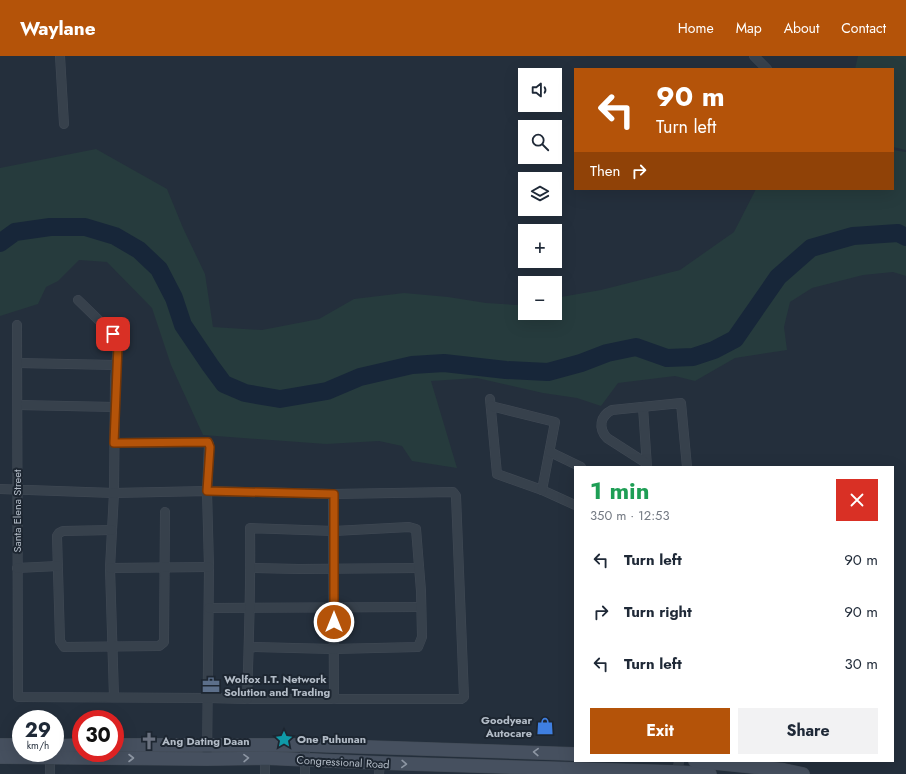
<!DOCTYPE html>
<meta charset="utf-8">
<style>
:root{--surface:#fff;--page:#f2f2f3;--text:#1f2937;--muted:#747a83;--accent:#b45309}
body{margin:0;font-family:Jost,sans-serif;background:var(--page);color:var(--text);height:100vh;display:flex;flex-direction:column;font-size:15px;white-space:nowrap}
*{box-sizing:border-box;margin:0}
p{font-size:13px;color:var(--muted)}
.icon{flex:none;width:22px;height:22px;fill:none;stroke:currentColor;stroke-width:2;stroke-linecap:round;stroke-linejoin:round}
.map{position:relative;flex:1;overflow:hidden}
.drawer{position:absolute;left:574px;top:410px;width:320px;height:296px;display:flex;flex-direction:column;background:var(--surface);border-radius:0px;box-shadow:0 4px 16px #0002}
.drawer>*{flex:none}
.hud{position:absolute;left:574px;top:12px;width:320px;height:122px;border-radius:0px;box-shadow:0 4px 16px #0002;background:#b45309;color:#fff;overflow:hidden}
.controls{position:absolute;left:518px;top:12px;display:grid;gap:8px}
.controls a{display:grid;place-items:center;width:44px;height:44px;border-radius:0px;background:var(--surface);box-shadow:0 4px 16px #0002;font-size:20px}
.speed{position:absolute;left:12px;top:654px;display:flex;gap:8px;font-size:20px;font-weight:700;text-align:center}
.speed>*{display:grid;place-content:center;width:52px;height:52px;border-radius:50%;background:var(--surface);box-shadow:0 4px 16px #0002;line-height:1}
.speed small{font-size:10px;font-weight:400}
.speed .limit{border:6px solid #d22;background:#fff;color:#111}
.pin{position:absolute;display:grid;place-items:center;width:34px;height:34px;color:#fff;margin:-17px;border-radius:8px;box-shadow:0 2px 6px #0006}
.me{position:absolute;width:44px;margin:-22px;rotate:0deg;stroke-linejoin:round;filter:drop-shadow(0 0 3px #0008)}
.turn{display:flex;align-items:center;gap:14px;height:84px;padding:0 16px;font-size:18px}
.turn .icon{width:52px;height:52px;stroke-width:2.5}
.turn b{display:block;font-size:28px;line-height:34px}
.then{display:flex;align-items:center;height:38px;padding:0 16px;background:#0003;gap:8px;font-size:15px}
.round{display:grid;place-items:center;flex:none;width:42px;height:42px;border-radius:0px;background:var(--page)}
.head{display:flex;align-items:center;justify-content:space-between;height:68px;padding:0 16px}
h1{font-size:24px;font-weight:700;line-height:30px;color:#1e9e55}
.primary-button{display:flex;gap:8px;margin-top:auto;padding:8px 16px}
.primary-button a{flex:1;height:46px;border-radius:0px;background:var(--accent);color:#fff;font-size:16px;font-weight:700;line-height:46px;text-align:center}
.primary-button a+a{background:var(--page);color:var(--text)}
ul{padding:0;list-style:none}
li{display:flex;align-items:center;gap:12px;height:52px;padding:0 16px}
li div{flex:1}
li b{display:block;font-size:15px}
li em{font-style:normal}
header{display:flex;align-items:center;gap:24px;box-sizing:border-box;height:56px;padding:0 20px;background:var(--accent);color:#fff}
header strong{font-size:19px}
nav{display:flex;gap:22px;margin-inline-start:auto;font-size:14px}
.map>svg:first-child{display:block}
.green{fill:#263b3d}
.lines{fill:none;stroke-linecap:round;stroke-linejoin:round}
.river{stroke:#172639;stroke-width:18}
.minor-casing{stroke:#414a55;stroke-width:10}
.secondary-casing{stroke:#414a55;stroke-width:14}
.minor{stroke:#37414c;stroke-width:9}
.secondary{stroke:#46505f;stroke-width:13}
.oneway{stroke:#8d96a3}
.route-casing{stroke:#753606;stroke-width:10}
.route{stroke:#b45309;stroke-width:7}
.labels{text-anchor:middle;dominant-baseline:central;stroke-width:4;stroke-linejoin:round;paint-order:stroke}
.street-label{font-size:11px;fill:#b3bcc7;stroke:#1d2631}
.poi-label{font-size:11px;font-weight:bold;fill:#b3bcc7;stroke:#1d2631;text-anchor:start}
</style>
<header>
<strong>Waylane</strong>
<nav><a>Home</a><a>Map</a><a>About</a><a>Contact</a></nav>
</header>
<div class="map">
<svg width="906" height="718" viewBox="0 0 906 718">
<rect width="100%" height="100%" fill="#242f3c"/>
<!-- green -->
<g class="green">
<path d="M858 0H906V94L893 91V13H855Z"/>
<path d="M96 93 167 133 183 172 205 218 213 271 262 274 319 263 354 243 404 237 448 241 486 247 516 249 525 247V257H555V242L601 234 680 214 734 176 756 133H893V94L906 96V220L893 216 863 219 812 232 790 246 784 271 787 294 735 302 695 325 675 320 618 327 601 350 577 342 543 337 477 322 431 325 457 412 412 405 402 390 379 385 326 388 203 379 171 309 152 252 107 206 79 204 58 225 46 231 38 248 0 260V112Z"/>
</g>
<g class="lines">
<!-- river -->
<path class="river" d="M0 187 15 176 50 171H85L115 180 139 194 159 213 174 242 183 269 210 309 224 328 245 337 280 343 327 335 360 321 412 309 444 307 506 314 548 316 581 307 607 297 636 291 667 302 693 301 714 294 735 283 778 221 811 192 853 180 898 177 906 181"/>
<!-- minor casing -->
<g class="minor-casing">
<g id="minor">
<path d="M60 0 64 68"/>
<path d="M754 0 767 13"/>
<path d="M78 244 113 278 118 289 115 323 114 437 110 512 114 641"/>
<path d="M18 307 116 309"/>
<path d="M490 343 497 418 542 434 575 449"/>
<path d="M18 349 115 351"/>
<path d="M491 350 555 366 542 434"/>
<path d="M643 351 647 411"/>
<path d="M114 387 207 386 209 388 207 435 209 511 207 703"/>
<path d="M550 396 581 411"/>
<path d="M646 407 607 382C598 372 600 360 612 354L681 347 687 411"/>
<path d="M0 433 114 437 207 435 333 438 453 436 456 440 464 641 461 643H247L208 642 18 641 17 269"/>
<path d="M333 438 334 643"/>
<path d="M112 474 63 475 59 477 57 480 60 585 64 591 159 590 164 586 165 456"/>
<path d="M17 512 58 510"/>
<path d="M110 512 209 511"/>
<path d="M250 512 299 513 419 512"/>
<path d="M209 552 421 551"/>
<path d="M247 643C249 586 251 529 250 472L334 475 409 471 416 473 421 535 422 581 418 591 333 593 249 591"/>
<path d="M50 697V718"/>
<path d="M265 718V702"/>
<path d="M305 718V689"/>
<path d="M379 718 380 707"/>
<path d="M677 718 679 705"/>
</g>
</g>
<!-- secondary casing -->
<g class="secondary-casing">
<g id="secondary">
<path d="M0 689H21"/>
<path d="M115 689H305L575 698"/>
<path d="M55 690 81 689"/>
<path d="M0 701 207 703 265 702 380 707 677 716 710 718"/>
<path d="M695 705 784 714 803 718"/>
</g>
</g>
<!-- minor -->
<use href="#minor" class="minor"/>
<!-- secondary -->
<use href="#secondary" class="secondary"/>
</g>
<!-- one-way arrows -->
<defs><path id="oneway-chevron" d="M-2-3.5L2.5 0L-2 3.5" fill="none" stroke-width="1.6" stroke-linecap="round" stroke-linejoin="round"/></defs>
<g class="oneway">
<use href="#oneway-chevron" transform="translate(536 696) rotate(-178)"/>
<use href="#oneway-chevron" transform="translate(131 702)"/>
<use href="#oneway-chevron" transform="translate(246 702) rotate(-1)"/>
<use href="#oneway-chevron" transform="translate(404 708) rotate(2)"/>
</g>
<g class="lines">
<!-- route casing -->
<g class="route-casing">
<path id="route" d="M113 278 118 289 114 387 208 386 210 391 207 435 334 438V566"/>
</g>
<!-- route -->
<use href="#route" class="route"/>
</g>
<!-- icons -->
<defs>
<g id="office-bare" transform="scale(1.38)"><path d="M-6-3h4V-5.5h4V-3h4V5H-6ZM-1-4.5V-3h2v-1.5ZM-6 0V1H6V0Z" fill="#5c6f8a" stroke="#1d2631" stroke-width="2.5" paint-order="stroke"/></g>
<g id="shop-bare" transform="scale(1.38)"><path d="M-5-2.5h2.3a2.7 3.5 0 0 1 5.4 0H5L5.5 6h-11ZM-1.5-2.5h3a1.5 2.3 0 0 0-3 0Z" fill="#3f7fe0" stroke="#1d2631" stroke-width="2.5" paint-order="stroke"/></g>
<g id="sight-bare" transform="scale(1.38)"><path d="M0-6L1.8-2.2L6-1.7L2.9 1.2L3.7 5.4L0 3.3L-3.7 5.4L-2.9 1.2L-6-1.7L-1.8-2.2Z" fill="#0f9aa8" stroke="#1d2631" stroke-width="2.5" paint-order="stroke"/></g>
<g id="church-bare" transform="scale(1.38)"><path d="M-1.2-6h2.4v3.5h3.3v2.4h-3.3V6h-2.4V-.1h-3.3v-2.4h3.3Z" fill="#6b7280" stroke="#1d2631" stroke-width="2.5" paint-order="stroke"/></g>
</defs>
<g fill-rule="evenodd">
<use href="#office-bare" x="211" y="629"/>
<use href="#shop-bare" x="545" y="670"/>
<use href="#sight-bare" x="284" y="683"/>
<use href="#church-bare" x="149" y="685"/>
</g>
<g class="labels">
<!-- street labels -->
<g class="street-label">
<text transform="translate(17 455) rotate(-90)">Santa Elena Street</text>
<text transform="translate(343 706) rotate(3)">Congressional Road</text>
</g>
<!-- poi labels -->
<g class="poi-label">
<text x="224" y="623">Wolfox I.T. Network<tspan x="224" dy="13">Solution and Trading</tspan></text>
<text x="532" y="664" text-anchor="end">Goodyear<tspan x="532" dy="13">Autocare</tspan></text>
<text x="297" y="683">One Puhunan</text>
<text x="162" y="685">Ang Dating Daan</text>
</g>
</g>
</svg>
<div class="controls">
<a><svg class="icon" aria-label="sound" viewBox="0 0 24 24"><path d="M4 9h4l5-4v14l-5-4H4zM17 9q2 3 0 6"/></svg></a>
<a><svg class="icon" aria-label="search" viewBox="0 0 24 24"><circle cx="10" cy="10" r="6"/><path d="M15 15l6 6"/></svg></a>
<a><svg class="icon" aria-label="layers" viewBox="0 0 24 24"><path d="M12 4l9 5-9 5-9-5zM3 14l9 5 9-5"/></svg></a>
<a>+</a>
<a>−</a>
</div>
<div class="speed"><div>29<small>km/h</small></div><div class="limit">30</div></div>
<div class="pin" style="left:113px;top:278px;background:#d93025"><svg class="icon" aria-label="arrive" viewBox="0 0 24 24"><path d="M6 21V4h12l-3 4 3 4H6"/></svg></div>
<svg class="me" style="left:334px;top:566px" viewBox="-20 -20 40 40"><circle r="17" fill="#b45309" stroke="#fff" stroke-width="3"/><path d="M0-11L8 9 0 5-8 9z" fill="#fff"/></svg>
<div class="hud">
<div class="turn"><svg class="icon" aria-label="left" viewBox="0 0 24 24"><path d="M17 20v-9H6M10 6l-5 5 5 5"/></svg><div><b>90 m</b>Turn left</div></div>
<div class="then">Then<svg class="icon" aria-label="right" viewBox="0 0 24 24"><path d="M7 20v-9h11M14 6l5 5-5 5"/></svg></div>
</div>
<section class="drawer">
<div class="head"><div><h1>1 min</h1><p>350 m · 12:53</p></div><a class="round" style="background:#d93025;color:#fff"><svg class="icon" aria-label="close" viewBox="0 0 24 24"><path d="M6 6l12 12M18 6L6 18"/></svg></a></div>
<ul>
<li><svg class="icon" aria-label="left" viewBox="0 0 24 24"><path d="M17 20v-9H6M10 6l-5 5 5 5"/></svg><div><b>Turn left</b></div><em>90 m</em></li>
<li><svg class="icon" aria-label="right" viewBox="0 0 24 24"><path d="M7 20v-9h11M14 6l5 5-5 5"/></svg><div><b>Turn right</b></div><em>90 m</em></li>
<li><svg class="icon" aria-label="left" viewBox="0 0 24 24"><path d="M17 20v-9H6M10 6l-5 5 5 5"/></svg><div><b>Turn left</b></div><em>30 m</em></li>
</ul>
<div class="primary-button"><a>Exit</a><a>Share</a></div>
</section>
</div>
